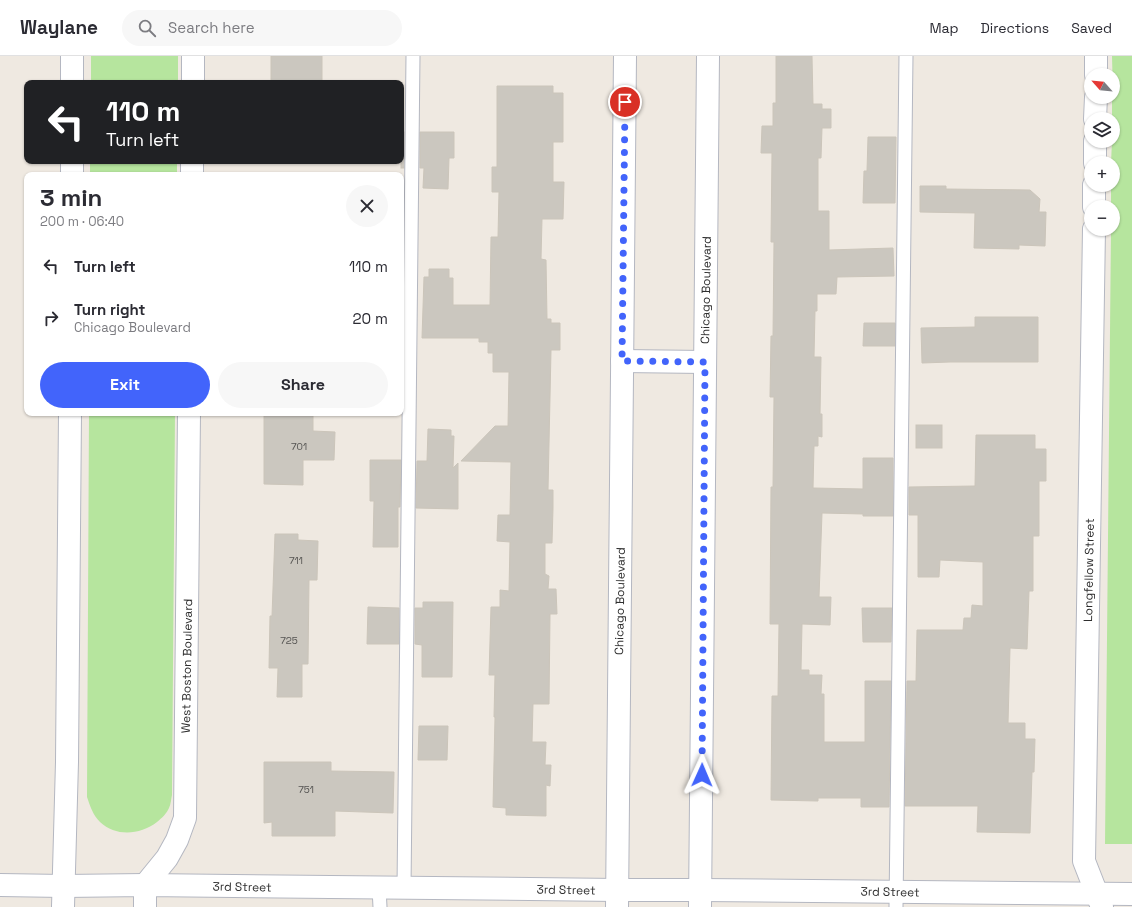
<!DOCTYPE html>
<meta charset="utf-8">
<style>
:root{--surface:#fff;--page:#f7f7f7;--text:#2b2b33;--muted:#7c7c81;--line:#e1e1e2;--accent:#4264fb}
body{margin:0;font-family:"Space Grotesk",sans-serif;background:var(--page);color:var(--text);height:100vh;display:flex;flex-direction:column;font-size:15px;white-space:nowrap}
*{box-sizing:border-box;margin:0}
p{font-size:13px;color:var(--muted)}
.icon{flex:none;width:22px;height:22px;fill:none;stroke:currentColor;stroke-width:2;stroke-linecap:round;stroke-linejoin:round}
.map{position:relative;flex:1;overflow:hidden}
.side{position:absolute;left:24px;top:116px;width:380px;height:244px;display:flex;flex-direction:column;background:var(--surface);border-radius:8px;box-shadow:0 1px 3px #0004}
.side>*{flex:none}
.top-card{position:absolute;left:24px;top:24px;width:380px;height:84px;border-radius:8px;box-shadow:0 1px 3px #0004;background:#202124;color:#fff;overflow:hidden}
.needle{width:26px;rotate:297deg}
.buttons{position:absolute;left:1084px;top:12px;display:grid;gap:8px}
.buttons a{display:grid;place-items:center;width:36px;height:36px;border-radius:50%;background:var(--surface);box-shadow:0 1px 3px #0004;font-size:20px}
.pin{position:absolute;display:grid;place-items:center;width:34px;height:34px;color:#fff;margin:-17px;border:2px solid #fff;border-radius:50%;box-shadow:0 1px 4px #0007}
.me{position:absolute;width:44px;margin:-22px;rotate:1deg;stroke-linejoin:round;filter:drop-shadow(0 0 3px #0008)}
.turn{display:flex;align-items:center;gap:14px;height:84px;padding:0 16px;font-size:18px}
.turn .icon{width:52px;height:52px;stroke-width:2.5}
.turn b{display:block;font-size:28px;line-height:34px}
.round{display:grid;place-items:center;flex:none;width:42px;height:42px;border-radius:21px;background:var(--page)}
.head{display:flex;align-items:center;justify-content:space-between;height:68px;padding:0 16px}
h1{font-size:24px;font-weight:700;line-height:30px}
.button{display:flex;gap:8px;margin-top:auto;padding:8px 16px}
.button a{flex:1;height:46px;border-radius:24px;background:var(--accent);color:#fff;font-size:16px;font-weight:700;line-height:46px;text-align:center}
.button a+a{background:var(--page);color:var(--text)}
ul{padding:0;list-style:none}
li{display:flex;align-items:center;gap:12px;height:52px;padding:0 16px}
li div{flex:1}
li b{display:block;font-size:15px}
li em{font-style:normal}
header{display:flex;align-items:center;gap:24px;box-sizing:border-box;height:56px;padding:0 20px;background:var(--surface);border-bottom:1px solid var(--line)}
header strong{font-size:19px}
nav{display:flex;gap:22px;margin-inline-start:auto;font-size:14px}
.search{width:280px;height:36px;background:var(--page);display:flex;align-items:center;gap:10px;box-sizing:border-box;padding:0 14px;border-radius:22px;color:var(--muted);font-size:15px}
.map>svg:first-child{display:block}
.green{fill:#b6e59e}
.building{fill:#cbc7bf;stroke:#cbc5ba}
.lines{fill:none;stroke-linecap:round;stroke-linejoin:round}
.lane-casing{stroke:#b4b7c1;stroke-width:15}
.street-casing{stroke:#b4b7c1;stroke-width:24}
.secondary-casing{stroke:#b4b7c1;stroke-width:24}
.lane{stroke:#fff;stroke-width:13}
.street{stroke:#fff;stroke-width:22}
.secondary{stroke:#fff;stroke-width:22}
.route{stroke:#4264fb;stroke-width:7;stroke-dasharray:0 12.6}
.labels{text-anchor:middle;dominant-baseline:central;stroke-width:3.5;stroke-linejoin:round;paint-order:stroke}
.number-label{font-size:10px;fill:#555452}
.street-label{font-size:12px;fill:#2e2e2e;stroke:#fff}
</style>
<header>
<strong>Waylane</strong>
<div class="search"><svg class="icon" aria-label="search" viewBox="0 0 24 24"><circle cx="10" cy="10" r="6"/><path d="M15 15l6 6"/></svg>Search here</div>
<nav><a>Map</a><a>Directions</a><a>Saved</a></nav>
</header>
<div class="map">
<svg width="1132" height="851" viewBox="0 0 1132 851">
<rect width="100%" height="100%" fill="#efe9e1"/>
<!-- green -->
<g class="green">
<rect x="91" y="0" width="87" height="27"/>
<path d="M1112 0H1132V788H1105L1111 173H1113V151H1111V129H1113V107H1111L1112 85H1113V63H1112V41H1113Z"/>
<rect x="90" y="105" width="87" height="14"/>
<path d="M89 357H175L172 739C171 743 171 748 169 752 167 757 162 762 157 766 140 779 116 781 100 766 93 759 90 750 87 741Z"/>
</g>
<!-- building -->
<g class="building">
<rect x="271" y="0" width="51" height="27"/>
<path d="M776 0H812L813 48H822V53H831V72H822L821 102H818V155H829V194L893 192 894 220 837 221 836 238H817V255H815L814 301H821L820 358H822V381L818 380V390H814L813 432 863 433V402H893V460H863V458L822 457 819 541H831L830 569 802 568 801 614H809V619H822L821 638H824V686H865V625H891L889 751H861V742H818V745L771 744 772 640H778L779 568H770L771 431H773L774 341H770L771 280H773L774 186H771L772 97H761L762 70H773V47H776Z"/>
<path d="M497 30H553V37H563V86H553V126H564L563 163H542L541 203 546 204 547 263H551V267H560V294H551L548 434H553V452L552 487H545V518L549 520 548 533H556L557 558H550L549 648H533L532 686H546L545 709H551L550 730 546 729V760L506 759V752L493 751 495 661H494L495 619H489L491 551H500V534L509 535 510 486 497 485 498 459H510L511 406 461 405 495 370H508L509 316H493V297H488V286H479V282H422L424 221H429V213H449V222H453V249H490L491 181H498L499 136H492V111H497Z"/>
<rect x="401" y="76" width="3" height="36"/>
<path d="M420 76H454V102H449L448 133 423 132 424 112H420Z"/>
<path d="M868 81H896L895 147H863L864 115H867Z"/>
<path d="M920 130H946V133L1030 134 1040 143 1039 156H1046L1045 190 1019 189V193L974 192 975 157 920 156Z"/>
<path d="M975 261H1038V306H950L922 307 921 272 975 271Z"/>
<path d="M864 267H895V290H863Z"/>
<path d="M264 357H313V375L335 376 334 404H303V429L264 428Z"/>
<rect x="916" y="369" width="26" height="23"/>
<path d="M428 373 451 374V380H454L453 412 458 407V453L416 452 417 405H427Z"/>
<path d="M976 379H1035V393H1046V425H1039V480H1033V535H1029L1027 593 1010 592 1008 667H1025V683H1035L1034 716H1032L1030 777 977 776 978 750H905L907 625H916L917 574H963L964 562H971L972 549 983 550V506L940 504 939 521H918V459H909V431L975 430Z"/>
<path d="M370 404H401L400 451H398V491H373L374 445H370Z"/>
<path d="M275 478H298V484L318 485 317 524H309L308 608H302V641H277L278 612H269L270 560H272Z"/>
<path d="M423 546H453L452 621H422V589L415 588V552H423Z"/>
<path d="M368 551 399 552V588H367Z"/>
<path d="M862 552H892L891 586H863Z"/>
<path d="M419 670H448L447 704H418Z"/>
<path d="M264 706H331V715L394 716 393 757 335 755V780H272V766L264 767Z"/>
</g>
<g class="lines">
<!-- lane casing -->
<g class="lane-casing">
<g id="lane">
<path d="M379 832 380 851"/>
<path d="M404 832 413 0"/>
<path d="M896 851 906 0"/>
</g>
</g>
<!-- street casing -->
<g class="street-casing">
<g id="street">
<path d="M72 0V27"/>
<path d="M1096 19V0"/>
<path d="M193 27V0"/>
<path d="M1095 63 1096 41"/>
<path d="M1095 107V85"/>
<path d="M72 119V105"/>
<path d="M192 119V105"/>
<path d="M1094 151V129"/>
<path d="M1094 173 1084 805 1102 851"/>
<path d="M63 851 67 706 70 357"/>
<path d="M145 851V829L167 802 177 784 185 762 189 357"/>
</g>
</g>
<!-- secondary casing -->
<g class="secondary-casing">
<g id="secondary">
<path d="M622 305 705 306"/>
<path d="M0 829 64 830 145 829 618 834H700L1132 838"/>
<path d="M617 851 625 0"/>
<path d="M700 851 708 0"/>
</g>
</g>
<!-- lane -->
<use href="#lane" class="lane"/>
<!-- street -->
<use href="#street" class="street"/>
<!-- secondary -->
<use href="#secondary" class="secondary"/>
</g>
<g class="lines">
<!-- route -->
<path class="route" d="M625 46 622 305 705 306 702 719"/>
</g>
<g class="labels">
<!-- number labels -->
<g class="number-label">
<text x="299" y="390">701</text>
<text x="296" y="504">711</text>
<text x="289" y="584">725</text>
<text x="306" y="733">751</text>
</g>
<!-- street labels -->
<g class="street-label">
<text transform="translate(706 234) rotate(-89)">Chicago Boulevard</text>
<text transform="translate(1089 514) rotate(-89)">Longfellow Street</text>
<text transform="translate(620 545) rotate(-89)">Chicago Boulevard</text>
<text transform="translate(187 610) rotate(-89)">West Boston Boulevard</text>
<text transform="translate(242 831) rotate(1)">3rd Street</text>
<text transform="translate(566 834) rotate(1)">3rd Street</text>
<text transform="translate(890 836) rotate(1)">3rd Street</text>
</g>
</g>
</svg>
<div class="buttons">
<a><svg class="needle" viewBox="-14 -14 28 28"><path d="M0-13l5 13h-10z" fill="#e53935"/><path d="M0 13l5-13h-10z" fill="#7c7c81"/></svg></a>
<a><svg class="icon" aria-label="layers" viewBox="0 0 24 24"><path d="M12 4l9 5-9 5-9-5zM3 14l9 5 9-5"/></svg></a>
<a>+</a>
<a>−</a>
</div>
<div class="pin" style="left:625px;top:46px;background:#d93025"><svg class="icon" aria-label="arrive" viewBox="0 0 24 24"><path d="M6 21V4h12l-3 4 3 4H6"/></svg></div>
<svg class="me" style="left:702px;top:719px" viewBox="-20 -20 40 40"><path d="M0-17L14 15 0 8-14 15z" fill="#4264fb" stroke="#fff" stroke-width="4"/></svg>
<div class="top-card">
<div class="turn"><svg class="icon" aria-label="left" viewBox="0 0 24 24"><path d="M17 20v-9H6M10 6l-5 5 5 5"/></svg><div><b>110 m</b>Turn left</div></div>
</div>
<section class="side">
<div class="head"><div><h1>3 min</h1><p>200 m · 06:40</p></div><a class="round"><svg class="icon" aria-label="close" viewBox="0 0 24 24"><path d="M6 6l12 12M18 6L6 18"/></svg></a></div>
<ul>
<li><svg class="icon" aria-label="left" viewBox="0 0 24 24"><path d="M17 20v-9H6M10 6l-5 5 5 5"/></svg><div><b>Turn left</b></div><em>110 m</em></li>
<li><svg class="icon" aria-label="right" viewBox="0 0 24 24"><path d="M7 20v-9h11M14 6l5 5-5 5"/></svg><div><b>Turn right</b><p>Chicago Boulevard</p></div><em>20 m</em></li>
</ul>
<div class="button"><a>Exit</a><a>Share</a></div>
</section>
</div>
